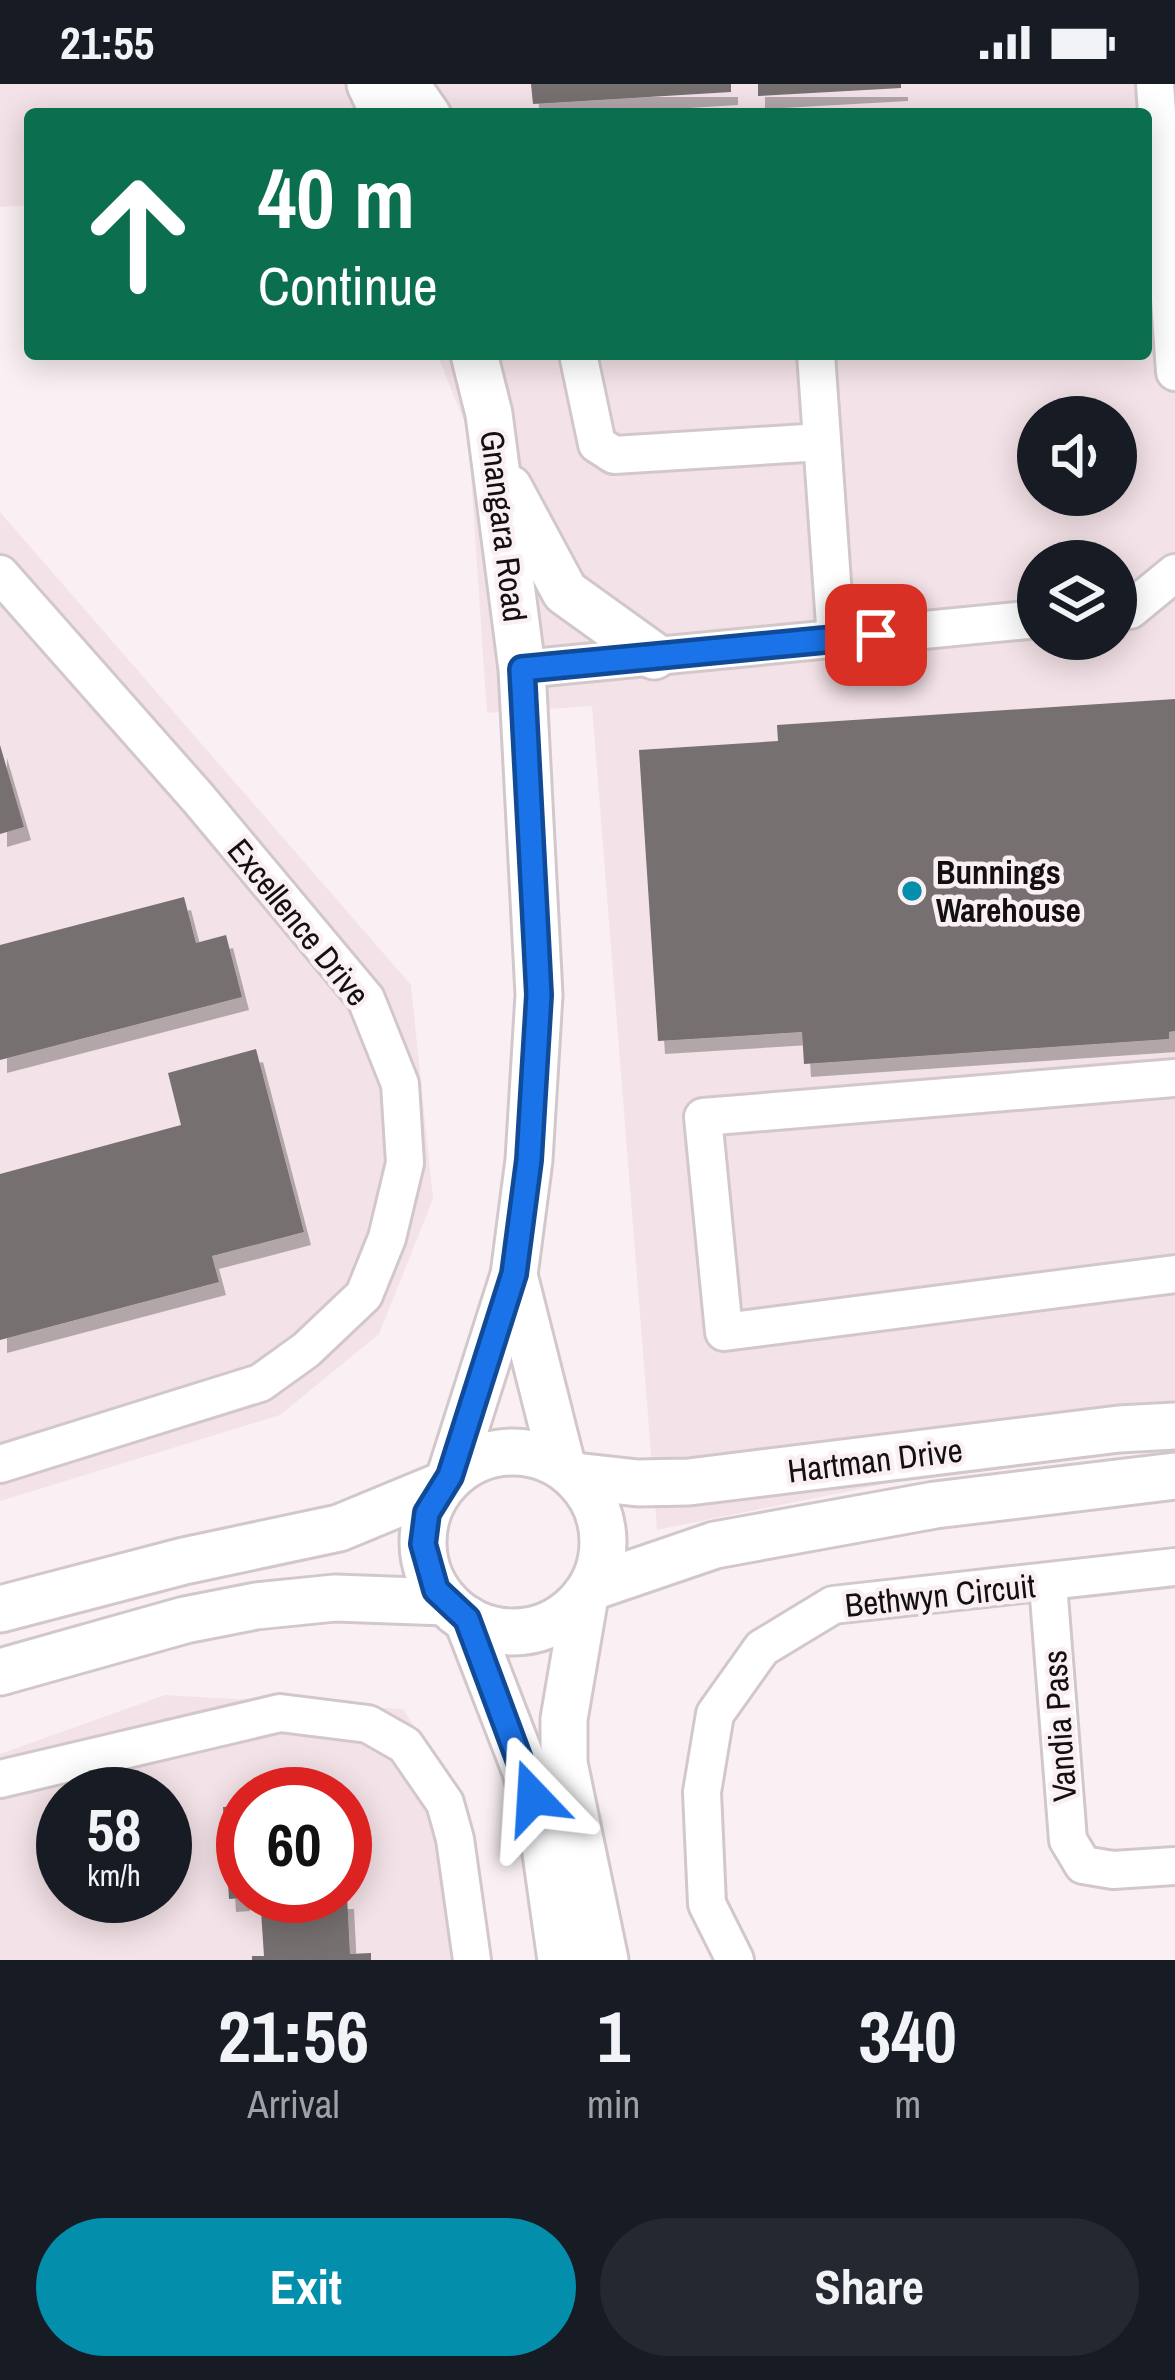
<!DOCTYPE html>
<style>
:root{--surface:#171b24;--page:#242831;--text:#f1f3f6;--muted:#9ea1a6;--accent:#038eac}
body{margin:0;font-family:"Archivo Narrow",sans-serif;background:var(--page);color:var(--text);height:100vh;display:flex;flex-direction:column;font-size:45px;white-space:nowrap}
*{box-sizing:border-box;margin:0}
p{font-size:39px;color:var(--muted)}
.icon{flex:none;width:66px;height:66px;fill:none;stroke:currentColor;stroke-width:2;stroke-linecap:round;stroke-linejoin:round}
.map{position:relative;height:1876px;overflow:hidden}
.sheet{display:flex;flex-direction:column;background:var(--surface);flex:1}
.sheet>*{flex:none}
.banner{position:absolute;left:24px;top:24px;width:1128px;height:252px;border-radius:12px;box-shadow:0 6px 30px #0003;background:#0b6e4f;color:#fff;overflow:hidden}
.fabs{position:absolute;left:1017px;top:312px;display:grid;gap:24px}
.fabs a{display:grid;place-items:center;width:120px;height:120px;border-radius:50%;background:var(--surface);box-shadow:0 6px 30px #0003;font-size:60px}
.speed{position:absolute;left:36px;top:1683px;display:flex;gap:24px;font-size:60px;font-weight:700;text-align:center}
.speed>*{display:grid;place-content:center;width:156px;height:156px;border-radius:50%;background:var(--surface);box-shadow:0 6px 30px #0003;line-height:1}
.speed small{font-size:30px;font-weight:400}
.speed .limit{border:18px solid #d22;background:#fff;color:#111}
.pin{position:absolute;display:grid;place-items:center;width:102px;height:102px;color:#fff;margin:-51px;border-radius:24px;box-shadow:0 6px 18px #0006}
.me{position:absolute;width:132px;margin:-66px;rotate:340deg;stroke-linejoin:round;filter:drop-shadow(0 0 9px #0008)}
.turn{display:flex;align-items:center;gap:42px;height:252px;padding:0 36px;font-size:54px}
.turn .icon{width:156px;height:156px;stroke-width:2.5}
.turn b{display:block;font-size:84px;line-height:102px}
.eta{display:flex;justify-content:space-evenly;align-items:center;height:204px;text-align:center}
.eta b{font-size:72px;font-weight:700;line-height:84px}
.action{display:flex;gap:24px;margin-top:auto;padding:24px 36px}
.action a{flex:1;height:138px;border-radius:72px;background:var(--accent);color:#fff;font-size:48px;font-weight:700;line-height:138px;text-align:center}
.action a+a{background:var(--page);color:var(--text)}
.status{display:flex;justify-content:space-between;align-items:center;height:84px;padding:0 60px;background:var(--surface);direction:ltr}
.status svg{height:33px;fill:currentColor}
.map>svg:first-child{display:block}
.built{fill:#f3e2e7;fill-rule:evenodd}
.building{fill:#776f71;filter:url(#shadow)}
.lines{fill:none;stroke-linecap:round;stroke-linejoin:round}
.minor-casing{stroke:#d2c8cb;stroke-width:42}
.major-casing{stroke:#d2c8cb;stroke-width:51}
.minor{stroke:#fff;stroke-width:36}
.major{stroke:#fff;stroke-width:45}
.route-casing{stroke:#114b97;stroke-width:30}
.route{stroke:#1a73e8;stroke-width:21}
.poi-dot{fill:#038eac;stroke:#faf0f3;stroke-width:4.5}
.labels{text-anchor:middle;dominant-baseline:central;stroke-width:9;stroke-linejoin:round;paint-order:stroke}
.street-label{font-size:33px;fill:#131011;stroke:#faf0f3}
.poi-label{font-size:33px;font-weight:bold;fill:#131011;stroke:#faf0f3;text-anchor:start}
</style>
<div class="status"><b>21:55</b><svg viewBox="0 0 49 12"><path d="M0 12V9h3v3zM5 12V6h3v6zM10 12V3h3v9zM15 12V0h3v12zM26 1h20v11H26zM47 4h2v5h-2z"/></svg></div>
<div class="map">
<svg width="1175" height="1876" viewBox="0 0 1175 1876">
<defs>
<filter id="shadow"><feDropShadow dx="7" dy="13" stdDeviation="0" flood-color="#0004"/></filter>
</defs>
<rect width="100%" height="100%" fill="#faf0f3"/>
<!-- built -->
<g class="built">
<path d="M0 0H1175V1341L657 1446 592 622 487 629 468 347 437 270H1146V30H30V121L0 123ZM1038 333H1116V411H1038ZM1038 477H1116V555H1038Z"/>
<path d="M0 428 411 901 433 1115 379 1250 280 1331 0 1417Z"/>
<path d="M165 1611 403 1625 461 1719 490 1876H0V1670ZM63 1710H165V1812H63ZM243 1710H345V1812H243Z"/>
</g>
<!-- building -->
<g class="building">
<path d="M531 0H731V8L533 20Z"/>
<path d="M758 0H901V4L758 12Z"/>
<path d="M1175 615V947L1169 948V955L804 980 802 948 658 957 639 666 778 657 777 641Z"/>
<path d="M0 661 24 743 0 750Z"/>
<path d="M184 813 196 859 226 851 242 913 0 976V861Z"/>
<path d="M256 965 304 1148 212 1172 219 1198 0 1256V1090L181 1041 168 989Z"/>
<path d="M243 1722V1814L229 1815 223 1723Z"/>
<path d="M260 1812H347L350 1870 371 1869V1876H252V1872H264Z"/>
</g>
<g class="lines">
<!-- minor casing -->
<g class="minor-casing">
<g id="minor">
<path d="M411 0 432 30"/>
<path d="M1155 0 1175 288"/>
<path d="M578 270 597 360 614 371 822 358"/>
<path d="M816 270 836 555"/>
<path d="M0 490 198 714 366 915 400 1000 405 1079 387 1154 364 1211 306 1266 260 1299 0 1380"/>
<path d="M1116 528 1130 526 1175 489"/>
<path d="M522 585 1038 535"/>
<path d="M1175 994 703 1033 724 1248 1175 1190"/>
<path d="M1048 1500 1068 1756 1083 1781 1113 1786 1175 1782"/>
<path d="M0 1695 280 1629 368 1640 405 1661 445 1719 455 1755 472 1876"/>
<path d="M735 1876 707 1820 702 1708 715 1630 762 1564 833 1521 1175 1483"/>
</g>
</g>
<!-- major casing -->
<g class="major-casing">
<g id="major">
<path d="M370 0 384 30"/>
<path d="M509 404 565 508 654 572"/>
<path d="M514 1191 562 1381"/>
<circle cx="513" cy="1458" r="90"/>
<path d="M450 1392 514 1191 529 1076 539 911 522 585 489 330 474 270"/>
<path d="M575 1392 638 1399 689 1398 1119 1345 1175 1342"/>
<path d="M592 1503 715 1461 935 1421 1175 1392"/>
<path d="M585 1512 564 1635V1679L605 1876"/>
<path d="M0 1525 184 1477 339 1444 443 1401"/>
<path d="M467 1535 525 1685 542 1741 561 1876"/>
<path d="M0 1588 185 1536 256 1522 335 1514 446 1518"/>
</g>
</g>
<!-- minor -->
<use href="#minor" class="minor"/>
<!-- major -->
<use href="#major" class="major"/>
</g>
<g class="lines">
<!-- route casing -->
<g class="route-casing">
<path id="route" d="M533 1713 467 1535 436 1506 423 1460 427 1429 450 1392 514 1190 529 1076 539 911 522 585 876 551"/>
</g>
<!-- route -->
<use href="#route" class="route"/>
</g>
<!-- markers -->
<circle class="poi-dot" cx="912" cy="807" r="12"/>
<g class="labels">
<!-- street labels -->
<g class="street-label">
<text transform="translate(504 442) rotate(83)">Gnangara Road</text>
<text transform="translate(299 838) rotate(51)">Excellence Drive</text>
<text transform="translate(875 1376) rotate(-7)">Hartman Drive</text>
<text transform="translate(940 1511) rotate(-6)">Bethwyn Circuit</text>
<text transform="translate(1059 1642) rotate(-94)">Vandia Pass</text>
</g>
<!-- poi labels -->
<g class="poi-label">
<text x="936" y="788">Bunnings<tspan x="936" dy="38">Warehouse</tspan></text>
</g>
</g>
</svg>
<div class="fabs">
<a><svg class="icon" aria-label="sound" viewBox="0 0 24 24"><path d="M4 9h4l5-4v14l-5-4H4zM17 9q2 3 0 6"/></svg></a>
<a><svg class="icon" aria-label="layers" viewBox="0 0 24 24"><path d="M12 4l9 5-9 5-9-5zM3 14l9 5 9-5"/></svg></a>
</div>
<div class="speed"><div>58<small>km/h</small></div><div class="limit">60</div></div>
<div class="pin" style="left:876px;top:551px;background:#d93025"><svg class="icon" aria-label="arrive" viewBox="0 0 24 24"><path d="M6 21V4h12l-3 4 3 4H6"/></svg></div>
<svg class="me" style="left:533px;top:1713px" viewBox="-20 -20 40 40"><path d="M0-17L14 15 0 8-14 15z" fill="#1a73e8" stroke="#fff" stroke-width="4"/></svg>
<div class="banner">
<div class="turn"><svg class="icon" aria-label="ahead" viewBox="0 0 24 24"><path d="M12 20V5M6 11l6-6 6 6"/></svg><div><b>40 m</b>Continue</div></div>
</div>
</div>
<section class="sheet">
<div class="eta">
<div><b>21:56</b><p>Arrival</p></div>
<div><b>1</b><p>min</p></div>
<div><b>340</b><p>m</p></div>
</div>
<div class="action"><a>Exit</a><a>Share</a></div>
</section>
